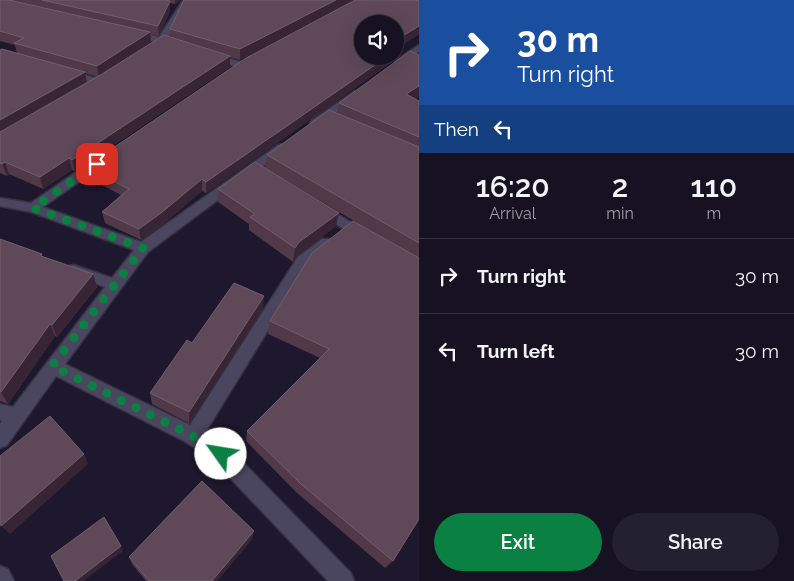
<!DOCTYPE html>
<style>
:root{--surface:#161222;--page:#23202f;--text:#f1f3f6;--muted:#9e9ea5;--line:#353240;--accent:#0b8043}
body{margin:0;font-family:Raleway,sans-serif;background:var(--page);color:var(--text);height:100vh;display:flex;flex-direction:column;font-size:19px;white-space:nowrap}
*{box-sizing:border-box;margin:0}
p{font-size:16px;color:var(--muted)}
.icon{flex:none;width:28px;height:28px;fill:none;stroke:currentColor;stroke-width:2;stroke-linecap:round;stroke-linejoin:round}
.map{position:relative;flex:1;overflow:hidden}
.details{display:flex;flex-direction:column;background:var(--surface);width:375px}
.details>*{flex:none}
.banner{background:#1a4fa0;color:#fff;overflow:hidden}
.tools{position:absolute;left:354px;top:15px;display:grid;gap:10px}
.tools a{display:grid;place-items:center;width:50px;height:50px;border-radius:50%;background:var(--surface);box-shadow:0 5px 20px #0002,0 0 0 1px var(--line);font-size:25px}
.pin{position:absolute;display:grid;place-items:center;width:42px;height:42px;color:#fff;margin:-21px;border-radius:10px;box-shadow:0 2px 8px #0006}
.me{position:absolute;width:55px;margin:-28px;rotate:302deg;stroke-linejoin:round;filter:drop-shadow(0 0 4px #0008)}
.turn{display:flex;align-items:center;gap:18px;height:105px;padding:0 15px;font-size:22px}
.turn .icon{width:65px;height:65px;stroke-width:2.5}
.turn b{display:block;font-size:35px;line-height:42px}
.then{display:flex;align-items:center;height:48px;padding:0 15px;background:#0003;gap:10px;font-size:19px}
.eta{display:flex;justify-content:space-evenly;align-items:center;height:85px;text-align:center}
.eta b{font-size:30px;font-weight:600;line-height:35px}
.cta{display:flex;gap:10px;margin-top:auto;padding:10px 15px}
.cta a{flex:1;height:58px;border-radius:30px;background:var(--accent);color:#fff;font-size:20px;font-weight:600;line-height:58px;text-align:center}
.cta a+a{background:var(--page);color:var(--text)}
ul{padding:0;list-style:none}
li{display:flex;align-items:center;gap:15px;height:75px;padding:0 15px;border-top:1px solid var(--line)}
li div{flex:1}
li b{display:block;font-size:19px}
li em{font-style:normal}
main{display:flex;flex:1;min-height:0}
.map>svg:first-child{display:block}
.lines{fill:none;stroke-linecap:round;stroke-linejoin:round}
.minor-casing{stroke:#343142;stroke-width:3}
.minor{fill:#4b4660;fill-rule:evenodd}
.wall{fill:#523947;fill-rule:evenodd}
.shaded-wall{fill:#372536}
.building{fill:#5f4958;stroke:#715e6d}
.route{stroke:#0b8043;stroke-width:9;stroke-dasharray:0 16.2}
</style>
<main>
<div class="map">
<svg width="419" height="581" viewBox="0 0 419 581">
<rect width="100%" height="100%" fill="#1d182e"/>
<g class="lines">
<!-- minor casing -->
<g class="minor-casing">
<g id="minor">
<path d="M183 0H191L167 40 180 43V47L163 44 158 48H152L151 46 155 42 128 33 132 30 159 37Z"/>
<path d="M419 45V52L401 65H395V61Z"/>
<path d="M211 53 244 63 246 65 241 68 208 58 206 56Z"/>
<path d="M66 70 103 80 105 82 100 85 63 75 61 73Z"/>
<path d="M355 91 360 94 359 96 319 125H311L310 123 311 121Z"/>
<path d="M282 144 288 147 286 149 148 252 65 364 190 425 298 257 322 239H332L334 242 332 245 308 265 205 433 228 447 351 573 354 581H328L214 461 186 442 56 376 7 445 0 448V424L2 421 0 420V404L13 407 105 287 69 274 67 270 69 266 74 265 112 278 134 250 31 212 0 206V198L31 203 98 157H106L108 160 106 163 43 207 141 242 278 145Z"/>
<path d="M321 205 370 233 372 236 370 239H360L316 212 315 209Z"/>
<path d="M0 566 8 569 14 581H0Z"/>
</g>
</g>
<!-- minor -->
<use href="#minor" class="minor"/>
</g>
<!-- wall -->
<g class="wall">
<path d="M0 0H180L175 4 170 3V11L159 36 151 34V43L171 38 170 29 353 0 240 60 230 57V67L75 171 72 170 43 189 9 174 7 176 0 173V50L17 53 15 45 0 41ZM85 73 98 77 87 83Z"/>
<path d="M355 0H419V34L402 45 401 49 399 50 396 59 206 193 202 191 162 225 141 240 105 223 102 212 121 195 88 178 85 167Z"/>
<path d="M415 99 419 101V519L393 561 385 568 297 493 246 441 247 431 320 358 268 334 270 321 376 234 265 168 267 155 337 114 339 103Z"/>
<path d="M218 189 336 226 297 256 293 262 249 230V224L218 202Z"/>
<path d="M0 239 43 257 93 274 97 287 57 337 55 336 8 404 0 401Z"/>
<path d="M263 309 189 423 152 404 150 393 192 343Z"/>
<path d="M252 539 217 581H146L132 564 129 557Z"/>
</g>
<!-- shaded-wall -->
<g class="shaded-wall">
<path d="M175 0H180L175 4Z"/>
<path d="M336 0H353L240 60V49Z"/>
<path d="M170 1V11L159 36 158 26Z"/>
<path d="M419 26V34L402 45 401 49 399 50 396 59 206 193V182L388 56H395V43L401 37Z"/>
<path d="M150 32 151 43 99 77 97 66Z"/>
<path d="M230 56V67L75 171 72 160Z"/>
<path d="M85 72 87 84 0 134V120Z"/>
<path d="M419 86V97L402 107 406 94Z"/>
<path d="M69 158 72 170 43 189 40 177Z"/>
<path d="M5 162 9 174 7 176 2 164Z"/>
<path d="M202 179V191L162 225 141 240 139 229Z"/>
<path d="M339 213 336 226 297 256 293 262 295 248 299 242Z"/>
<path d="M93 274 97 287 57 337 52 325Z"/>
<path d="M264 296 263 309 189 423V412Z"/>
<path d="M50 324 55 336 8 404 1 392Z"/>
<path d="M84 454 88 464 10 534 1 526Z"/>
<path d="M254 531 252 539 217 581H212Z"/>
<path d="M121 546 123 551 83 581H75Z"/>
</g>
<!-- building -->
<g class="building">
<path d="M0 0H9L150 32 97 66 14 43 24 38 0 31Z"/>
<path d="M42 0H164L170 1 158 26Z"/>
<path d="M184 0H336L240 49 170 29Z"/>
<path d="M355 0H414L419 1V26L401 37 404 38 395 43V24H362V56H388L206 182 202 179 161 213 139 229 102 212 129 189 85 167 246 58Z"/>
<path d="M164 35 230 56 72 160 69 158 40 177 5 162 2 164 0 163V132L102 74Z"/>
<path d="M395 47 399 48 395 51Z"/>
<path d="M2 49 85 72 0 120V50Z"/>
<path d="M410 51 419 55V86L406 94 419 101V137L339 103Z"/>
<path d="M329 110 419 147V243L267 155Z"/>
<path d="M255 162 339 213 299 242 295 248 250 217 255 214 218 189Z"/>
<path d="M353 221 419 258V519L393 561 301 484 247 431 329 349 270 321 312 253Z"/>
<path d="M0 239 42 254 41 256 93 274 52 325 50 324 1 392H0Z"/>
<path d="M234 283 264 296 189 412 150 393 187 340 192 343Z"/>
<path d="M50 416 84 454 1 526 0 524V456Z"/>
<path d="M202 481 254 531 212 581H149L129 557Z"/>
<path d="M104 517 121 546 75 581H64L51 556Z"/>
</g>
<g class="lines">
<!-- route -->
<path class="route" d="M97 164 33 208 143 248 52 366 193 436 221 454"/>
</g>
</svg>
<div class="tools">
<a><svg class="icon" aria-label="sound" viewBox="0 0 24 24"><path d="M4 9h4l5-4v14l-5-4H4zM17 9q2 3 0 6"/></svg></a>
</div>
<div class="pin" style="left:97px;top:164px;background:#d93025"><svg class="icon" aria-label="arrive" viewBox="0 0 24 24"><path d="M6 21V4h12l-3 4 3 4H6"/></svg></div>
<svg class="me" style="left:221px;top:454px" viewBox="-20 -20 40 40"><circle r="19" fill="#fff"/><path d="M0-13L10 11 0 6-10 11z" fill="#0b8043"/></svg>
</div>
<section class="details">
<div class="banner">
<div class="turn"><svg class="icon" aria-label="right" viewBox="0 0 24 24"><path d="M7 20v-9h11M14 6l5 5-5 5"/></svg><div><b>30 m</b>Turn right</div></div>
<div class="then">Then<svg class="icon" aria-label="left" viewBox="0 0 24 24"><path d="M17 20v-9H6M10 6l-5 5 5 5"/></svg></div>
</div>
<div class="eta">
<div><b>16:20</b><p>Arrival</p></div>
<div><b>2</b><p>min</p></div>
<div><b>110</b><p>m</p></div>
</div>
<ul>
<li><svg class="icon" aria-label="right" viewBox="0 0 24 24"><path d="M7 20v-9h11M14 6l5 5-5 5"/></svg><div><b>Turn right</b></div><em>30 m</em></li>
<li><svg class="icon" aria-label="left" viewBox="0 0 24 24"><path d="M17 20v-9H6M10 6l-5 5 5 5"/></svg><div><b>Turn left</b></div><em>30 m</em></li>
</ul>
<div class="cta"><a>Exit</a><a>Share</a></div>
</section>
</main>
